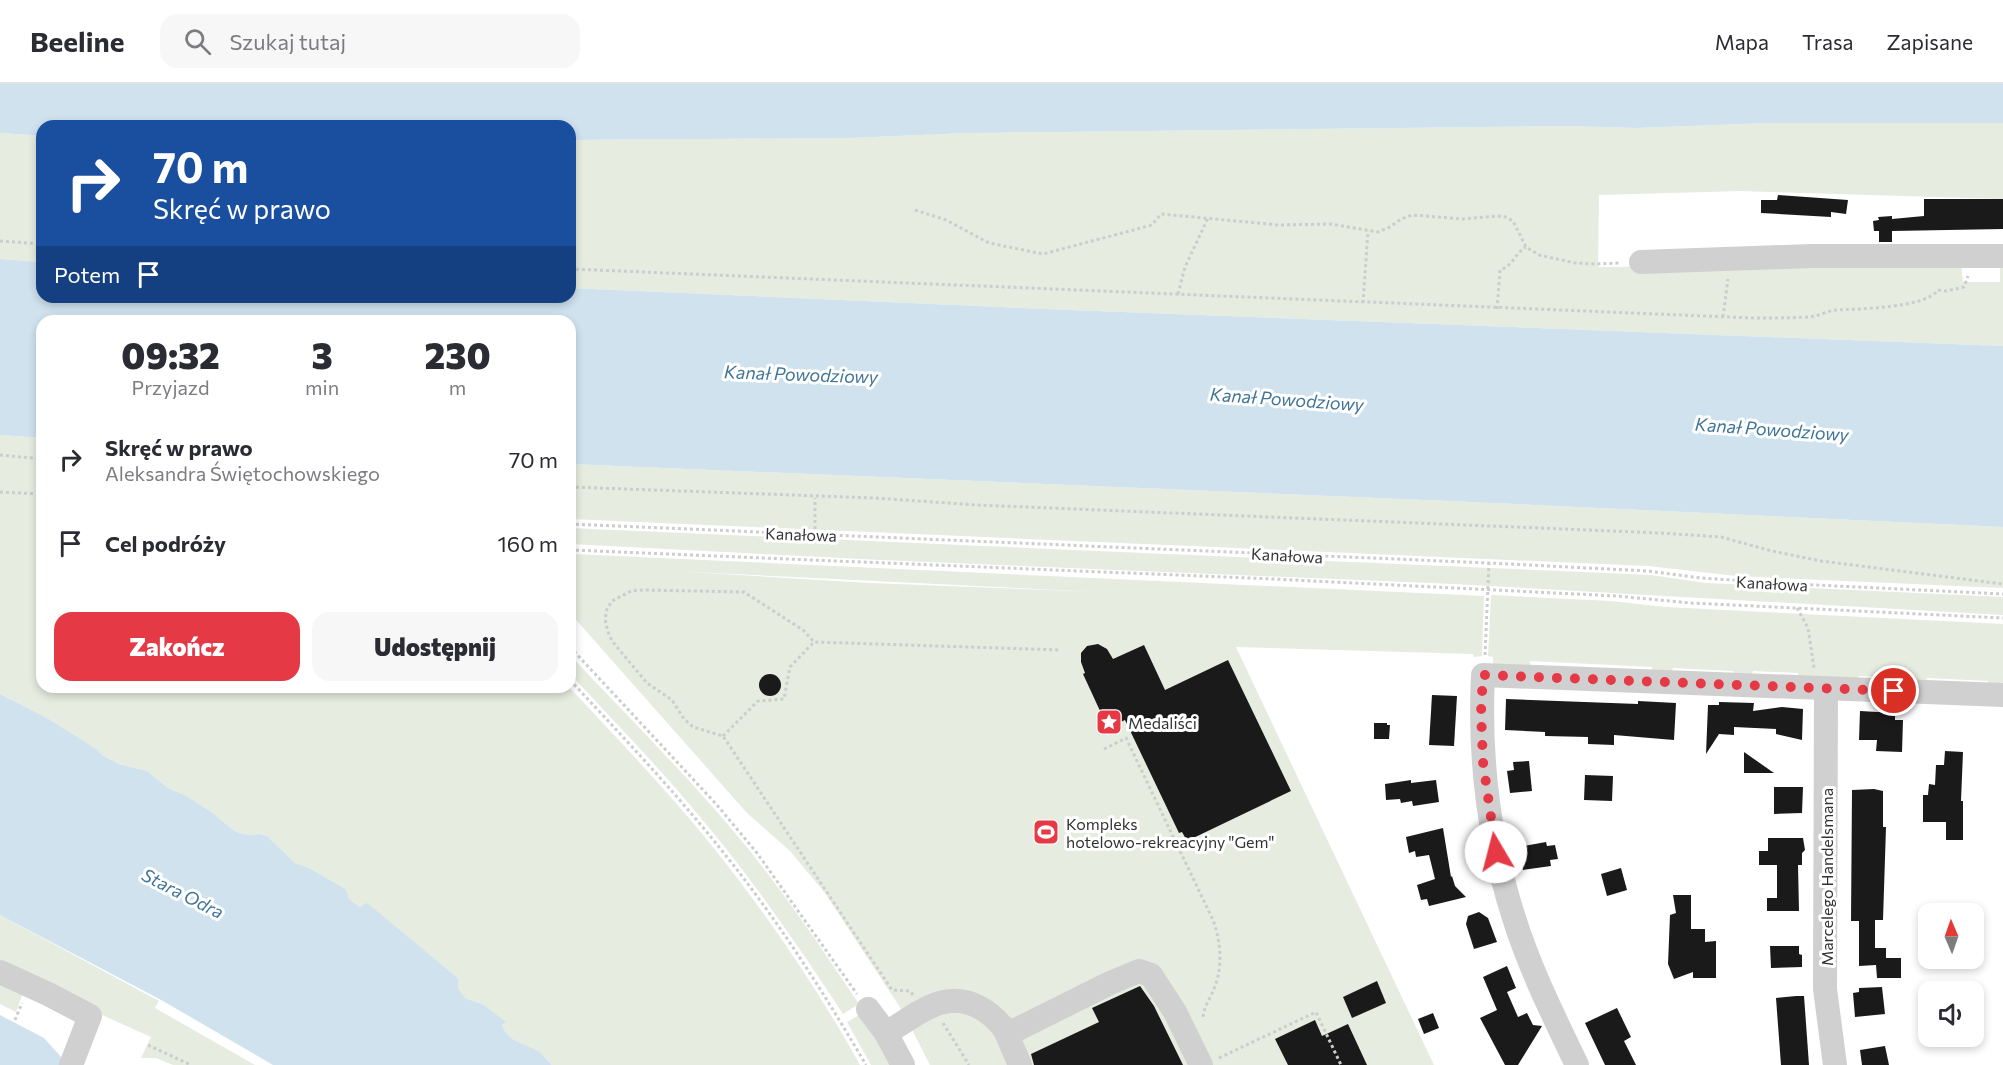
<!DOCTYPE html>
<html lang="pl">
<meta charset="utf-8">
<style>
:root{--surface:#fff;--page:#f7f7f7;--text:#2b2b33;--muted:#7c7c81;--line:#e1e1e2;--accent:#e63946}
body{margin:0;font-family:Commissioner,sans-serif;background:var(--page);color:var(--text);height:100vh;display:flex;flex-direction:column;font-size:22px;white-space:nowrap}
*{box-sizing:border-box;margin:0}
p{font-size:20px;color:var(--muted)}
.icon{flex:none;width:33px;height:33px;fill:none;stroke:currentColor;stroke-width:2;stroke-linecap:round;stroke-linejoin:round}
.map{position:relative;flex:1;overflow:hidden}
.panel{position:absolute;left:36px;top:231px;width:540px;height:378px;display:flex;flex-direction:column;background:var(--surface);border-radius:18px;box-shadow:0 3px 9px #0003}
.panel>*{flex:none}
.top-card{position:absolute;left:36px;top:36px;width:540px;height:183px;border-radius:18px;box-shadow:0 3px 9px #0003;background:#1a4fa0;color:#fff;overflow:hidden}
.needle{width:39px;rotate:358deg}
.fabs{position:absolute;left:1918px;top:819px;display:grid;gap:12px}
.fabs a{display:grid;place-items:center;width:66px;height:66px;border-radius:12px;background:var(--surface);box-shadow:0 3px 9px #0003;font-size:30px}
.pin{position:absolute;display:grid;place-items:center;width:51px;height:51px;color:#fff;margin:-26px;border:3px solid #fff;border-radius:50%;box-shadow:0 2px 6px #0007}
.me{position:absolute;width:66px;margin:-33px;rotate:352deg;stroke-linejoin:round;filter:drop-shadow(0 0 4px #0008)}
.turn{display:flex;align-items:center;gap:21px;height:126px;padding:0 18px;font-size:27px}
.turn .icon{width:78px;height:78px;stroke-width:2.5}
.turn b{display:block;font-size:42px;line-height:51px}
.then{display:flex;align-items:center;height:57px;padding:0 18px;background:#0003;gap:12px;font-size:22px}
.eta{display:flex;justify-content:space-evenly;align-items:center;height:102px;text-align:center}
.eta b{font-size:36px;font-weight:800;line-height:42px}
.action{display:flex;gap:12px;margin-top:auto;padding:12px 18px}
.action a{flex:1;height:69px;border-radius:18px;background:var(--accent);color:#fff;font-size:24px;font-weight:800;line-height:69px;text-align:center}
.action a+a{background:var(--page);color:var(--text)}
ul{padding:0;list-style:none}
li{display:flex;align-items:center;gap:18px;height:84px;padding:0 18px}
li div{flex:1}
li b{display:block;font-size:22px}
li em{font-style:normal}
header{display:flex;align-items:center;gap:36px;box-sizing:border-box;height:84px;padding:0 30px;background:var(--surface);border-bottom:2px solid var(--line)}
header strong{font-size:28px}
nav{display:flex;gap:33px;margin-inline-start:auto;font-size:21px}
.search{width:420px;height:54px;background:var(--page);display:flex;align-items:center;gap:15px;box-sizing:border-box;padding:0 21px;border-radius:18px;color:var(--muted);font-size:22px}
.map>svg:first-child{display:block}
.green{fill:#e6ecdf;fill-rule:evenodd}
.water{fill:#cfe2ee}
.building{fill:#1a1a1a}
.lines{fill:none;stroke-linecap:round;stroke-linejoin:round}
.path{stroke:#cdcdcd;stroke-width:3;stroke-dasharray:3 3;stroke-linecap:butt}
.minor{stroke:#d0d0d0;stroke-width:24}
.route{stroke:#e63946;stroke-width:10;stroke-dasharray:0 18}
.labels{text-anchor:middle;dominant-baseline:central;stroke-width:6;stroke-linejoin:round;paint-order:stroke}
.street-label{font-size:16px;fill:#333;stroke:#fff}
.poi-label{font-size:16px;fill:#333;stroke:#fff;text-anchor:start}
.water-label{font-size:18px;font-style:italic;fill:#3f7597;stroke:#fff}
</style>
<header>
<strong>Beeline</strong>
<div class="search"><svg class="icon" aria-label="search" viewBox="0 0 24 24"><circle cx="10" cy="10" r="6"/><path d="M15 15l6 6"/></svg>Szukaj tutaj</div>
<nav><a>Mapa</a><a>Trasa</a><a>Zapisane</a></nav>
</header>
<div class="map">
<svg width="2003" height="981" viewBox="0 0 2003 981">
<rect width="100%" height="100%" fill="#fff"/>
<!-- green -->
<g class="green">
<path d="M1768 39H2003V115L1740 107 1599 111 1598 183 1961 180 1963 198H2000V179H2003V262L1045 225 570 204V56L851 54 968 49 1569 42 1636 44Z"/>
<path d="M0 49 42 52V178L0 175Z"/>
<path d="M0 351 42 354V603H569C615 652 661 700 704 752 762 823 815 900 860 981H552C548 976 543 970 537 967 524 959 508 958 502 941L505 938 484 921 465 914 458 904 459 895 367 820 360 823 349 815 346 805 309 784 295 779 267 752 259 750 251 751 239 749 232 745 213 729 185 711 168 704 147 687 119 680 102 671 98 666 49 635 0 610Z"/>
<path d="M570 380 1449 417 2003 443V504L1736 492 1648 482 570 435Z"/>
<path d="M570 444 1651 491 1706 499 2003 513V531L1454 500 881 476 570 460Z"/>
<path d="M574 470 1484 512 1482 572 1474 573 1473 570 1236 563 1434 981H930L903 928 825 809 790 767 747 729 570 529V496L575 482ZM673 487 1098 508 870 499Z"/>
<path d="M1491 511 1611 517 1666 523 2003 540V604L1989 600 1988 597 1927 594 1926 599 1905 598 1904 594 1859 592 1858 595 1798 592V589L1753 587 1752 590 1734 589 1733 587 1673 584 1671 589 1652 586V583L1530 577V581L1493 582V573L1488 572Z"/>
<path d="M570 571C630 635 694 698 750 767 789 816 824 868 859 920L843 930C796 858 747 787 690 721 652 676 610 633 570 590Z"/>
<path d="M0 831 159 917 155 924 255 981H173L156 974H141L151 953 0 885Z"/>
<path d="M0 895 24 906 16 928 0 920Z"/>
<path d="M864 928 894 981H871L847 938Z"/>
</g>
<!-- water -->
<g class="water">
<path d="M0 0H2003V39H1769L1636 44 1569 42 968 49 851 54 570 56V42H42V52L0 49Z"/>
<path d="M0 175 42 178V213H570V204L1045 225 2003 262V443L1449 417 570 380V237H42V354L0 351Z"/>
<path d="M0 610 49 635 98 666 102 671 119 680 147 687 168 704 185 711 213 729 232 745 239 749 251 751 259 750 267 752 295 779 309 784 346 805 349 815 360 823 367 819 459 895 458 904 465 914 484 921 506 938 502 941C508 958 524 959 538 967 543 970 548 977 552 981H273L163 917 0 831Z"/>
<path d="M0 931 44 954 61 973 80 981H0Z"/>
</g>
<!-- building -->
<g class="building">
<path d="M1778 111 1848 116 1846 130 1831 128V133L1761 129V116H1777Z"/>
<path d="M1924 115H2003V145L1892 147V158H1879V147H1874L1873 137 1879 136 1878 133 1892 132V135L1924 132Z"/>
<path d="M1098 560 1107 565 1113 575 1144 561 1165 606 1228 576 1291 707 1187 757 1182 748 1179 749 1125 636 1112 642 1105 626 1101 629 1083 590 1085 589 1081 578V569L1087 562Z"/>
<circle cx="770" cy="601" r="11"/>
<path d="M1432 611 1457 612 1454 662 1429 661Z"/>
<path d="M1506 615 1638 620V617L1676 619 1674 656 1614 651V661L1588 660V653L1545 652V648L1505 646Z"/>
<path d="M1719 618 1754 619 1753 627 1782 623 1803 625 1802 656 1776 650V645L1734 643V651L1719 650 1706 670 1708 621H1719Z"/>
<path d="M1860 627 1895 629V636H1903L1902 668 1876 667 1877 656H1859Z"/>
<path d="M1374 639H1387V641H1390L1389 655H1374Z"/>
<path d="M1945 667 1963 668 1961 717H1963V756H1946V738H1923V711H1928L1929 700 1935 701 1936 681H1944Z"/>
<path d="M1744 668 1774 689H1744Z"/>
<path d="M1529 677 1532 707 1510 709 1507 687 1514 686 1513 678Z"/>
<path d="M1585 691 1613 692 1612 717 1584 716Z"/>
<path d="M1411 696V699L1436 696 1439 718 1413 722 1412 717 1401 719 1400 715 1386 716 1385 700Z"/>
<path d="M1774 703H1803L1802 729 1774 730Z"/>
<path d="M1874 705 1883 707V743H1886L1883 836H1875V864H1886V874H1901V894H1877L1876 881 1859 882V837H1851L1852 706Z"/>
<path d="M1443 744 1451 793 1452 792 1455 802 1466 813 1429 822 1427 815 1421 816 1417 801 1435 795 1429 771 1416 773 1415 767 1409 769 1406 753Z"/>
<path d="M1768 754H1803L1805 766 1802 769V781H1798L1799 827H1767V814H1777V781H1759V767H1768Z"/>
<path d="M1546 758 1547 762 1555 761 1558 775 1550 776 1551 782 1523 786 1519 763Z"/>
<path d="M1621 784 1627 806 1607 812 1601 790Z"/>
<path d="M1673 811H1691V845H1705V858L1716 857V894H1693V888L1674 895 1668 880 1670 831 1676 829Z"/>
<path d="M1479 828 1488 834 1497 858 1474 865 1466 840 1468 832Z"/>
<path d="M1770 862H1799V870L1802 871V883L1771 884Z"/>
<path d="M1507 882 1516 904 1507 908 1518 933 1527 929 1533 941 1542 942 1518 981H1505L1480 934 1497 926 1483 893Z"/>
<path d="M1377 897 1386 919 1352 934 1343 913Z"/>
<path d="M1140 902 1154 922 1183 981H1034L1031 970 1099 938 1092 924Z"/>
<path d="M1882 903 1885 930 1855 933 1853 909 1859 908V904Z"/>
<path d="M1796 912H1804L1809 981H1781L1776 914Z"/>
<path d="M1617 924 1631 953 1624 957 1636 981H1605L1585 939Z"/>
<path d="M1433 929 1439 944 1424 950 1418 935Z"/>
<path d="M1315 936 1322 952 1348 940 1367 981H1288L1275 955Z"/>
<path d="M1885 962 1889 981H1862L1860 966Z"/>
</g>
<g class="lines">
<!-- path -->
<g class="path">
<path d="M915 126 946 136 989 159 1043 170 1152 141 1161 130 1279 141 1331 140 1378 148 1390 143 1401 135 1412 131 1463 135 1497 132 1506 133 1513 137 1526 163 1539 171 1575 179 1596 180 1621 179"/>
<path d="M0 157 42 160"/>
<path d="M570 185 1754 234C1773 234 1791 234 1810 233 1819 232 1827 227 1836 226 1858 225 1926 224 1938 206L1946 207 1964 203 1968 192"/>
<path d="M1178 210 1185 183 1208 134"/>
<path d="M1363 219 1368 147"/>
<path d="M1497 225 1500 186C1513 182 1515 169 1526 163"/>
<path d="M1723 233 1728 195"/>
<path d="M0 371 42 375"/>
<path d="M570 403 875 414 977 421 1661 449 1721 453 1772 467 1821 477 2003 500"/>
<path d="M0 408 42 410"/>
<path d="M570 440 1489 479 1648 487 1701 494 1795 500 2003 510"/>
<path d="M815 451V414"/>
<path d="M570 466 1273 495 1616 512 1691 519 2003 534"/>
<path d="M1797 524 1808 544 1814 584"/>
<path d="M570 563 717 721 757 769 857 910"/>
<path d="M1485 571 1489 479"/>
<path d="M570 596C624 654 678 711 727 773 779 838 824 909 866 981"/>
<path d="M723 652 758 617 784 615 790 583 814 558"/>
<path d="M1104 665 1126 654 1213 836C1221 858 1223 882 1214 905 1210 915 1203 924 1203 935"/>
<path d="M913 911 910 907 892 906 723 652 693 643 684 635 672 616 647 599 612 557 608 548 605 535 607 525 612 517 631 507 644 506 744 508 803 546 814 558 1061 566"/>
<path d="M15 936 22 919"/>
<path d="M943 939 969 981"/>
<path d="M148 961 191 981"/>
<path d="M1219 974 1316 928 1341 981"/>
</g>
<!-- minor -->
<g class="minor">
<path d="M1641 178 1811 172H2003"/>
<path d="M1826 605 1825 905 1835 981"/>
<path d="M0 888 48 910 90 932 71 981"/>
<path d="M868 925 886 949 903 981"/>
<path d="M1005 946 1020 981"/>
<path d="M886 949C902 940 922 924 940 919 966 911 990 926 1005 946H1016L1110 899 1139 887 1151 891 1175 928 1201 981"/>
<path d="M1577 981C1554 933 1530 885 1514 834 1489 756 1479 672 1483 591L2003 611"/>
</g>
</g>
<g class="lines">
<!-- route -->
<path class="route" d="M1496 768 1483 678 1481 628 1483 591 1894 607"/>
</g>
<!-- icons -->
<defs>
<g id="sight-square" transform="scale(1.35)"><rect x="-9" y="-9" width="18" height="18" rx="4" fill="#e63946" stroke="#fff"/><path d="M0-6L1.8-2.2L6-1.7L2.9 1.2L3.7 5.4L0 3.3L-3.7 5.4L-2.9 1.2L-6-1.7L-1.8-2.2Z" fill="#fff"/></g>
<g id="stadium-square" transform="scale(1.35)"><rect x="-9" y="-9" width="18" height="18" rx="4" fill="#e63946" stroke="#fff"/><path d="M0-5a6.5 5 0 1 0 0 10a6.5 5 0 1 0 0-10ZM-3.5-1.8h7v3.6h-7Z" fill="#fff"/></g>
</defs>
<g fill-rule="evenodd">
<use href="#sight-square" x="1109" y="638"/>
<use href="#stadium-square" x="1046" y="748"/>
</g>
<g class="labels">
<!-- street labels -->
<g class="street-label">
<text transform="translate(801 450) rotate(2)">Kanałowa</text>
<text transform="translate(1287 471) rotate(3)">Kanałowa</text>
<text transform="translate(1772 499) rotate(3)">Kanałowa</text>
<text transform="translate(1826 793) rotate(-90)">Marcelego Handelsmana</text>
</g>
<!-- poi labels -->
<g class="poi-label">
<text x="1128" y="638">Medaliści</text>
<text x="1066" y="739">Kompleks<tspan x="1066" dy="18">hotelowo-rekreacyjny "Gem"</tspan></text>
</g>
<!-- water labels -->
<g class="water-label">
<text transform="translate(801 290) rotate(2)">Kanał Powodziowy</text>
<text transform="translate(1287 315) rotate(4)">Kanał Powodziowy</text>
<text transform="translate(1772 345) rotate(4)">Kanał Powodziowy</text>
<text transform="translate(183 809) rotate(27)">Stara Odra</text>
</g>
</g>
</svg>
<div class="fabs">
<a><svg class="needle" viewBox="-14 -14 28 28"><path d="M0-13l5 13h-10z" fill="#e53935"/><path d="M0 13l5-13h-10z" fill="#7c7c81"/></svg></a>
<a><svg class="icon" aria-label="sound" viewBox="0 0 24 24"><path d="M4 9h4l5-4v14l-5-4H4zM17 9q2 3 0 6"/></svg></a>
</div>
<div class="pin" style="left:1894px;top:607px;background:#d93025"><svg class="icon" aria-label="arrive" viewBox="0 0 24 24"><path d="M6 21V4h12l-3 4 3 4H6"/></svg></div>
<svg class="me" style="left:1496px;top:768px" viewBox="-20 -20 40 40"><circle r="19" fill="#fff"/><path d="M0-13L10 11 0 6-10 11z" fill="#e63946"/></svg>
<div class="top-card">
<div class="turn"><svg class="icon" aria-label="right" viewBox="0 0 24 24"><path d="M7 20v-9h11M14 6l5 5-5 5"/></svg><div><b>70 m</b>Skręć w prawo</div></div>
<div class="then">Potem<svg class="icon" aria-label="arrive" viewBox="0 0 24 24"><path d="M6 21V4h12l-3 4 3 4H6"/></svg></div>
</div>
<section class="panel">
<div class="eta">
<div><b>09:32</b><p>Przyjazd</p></div>
<div><b>3</b><p>min</p></div>
<div><b>230</b><p>m</p></div>
</div>
<ul>
<li><svg class="icon" aria-label="right" viewBox="0 0 24 24"><path d="M7 20v-9h11M14 6l5 5-5 5"/></svg><div><b>Skręć w prawo</b><p>Aleksandra Świętochowskiego</p></div><em>70 m</em></li>
<li><svg class="icon" aria-label="arrive" viewBox="0 0 24 24"><path d="M6 21V4h12l-3 4 3 4H6"/></svg><div><b>Cel podróży</b></div><em>160 m</em></li>
</ul>
<div class="action"><a>Zakończ</a><a>Udostępnij</a></div>
</section>
</div>
